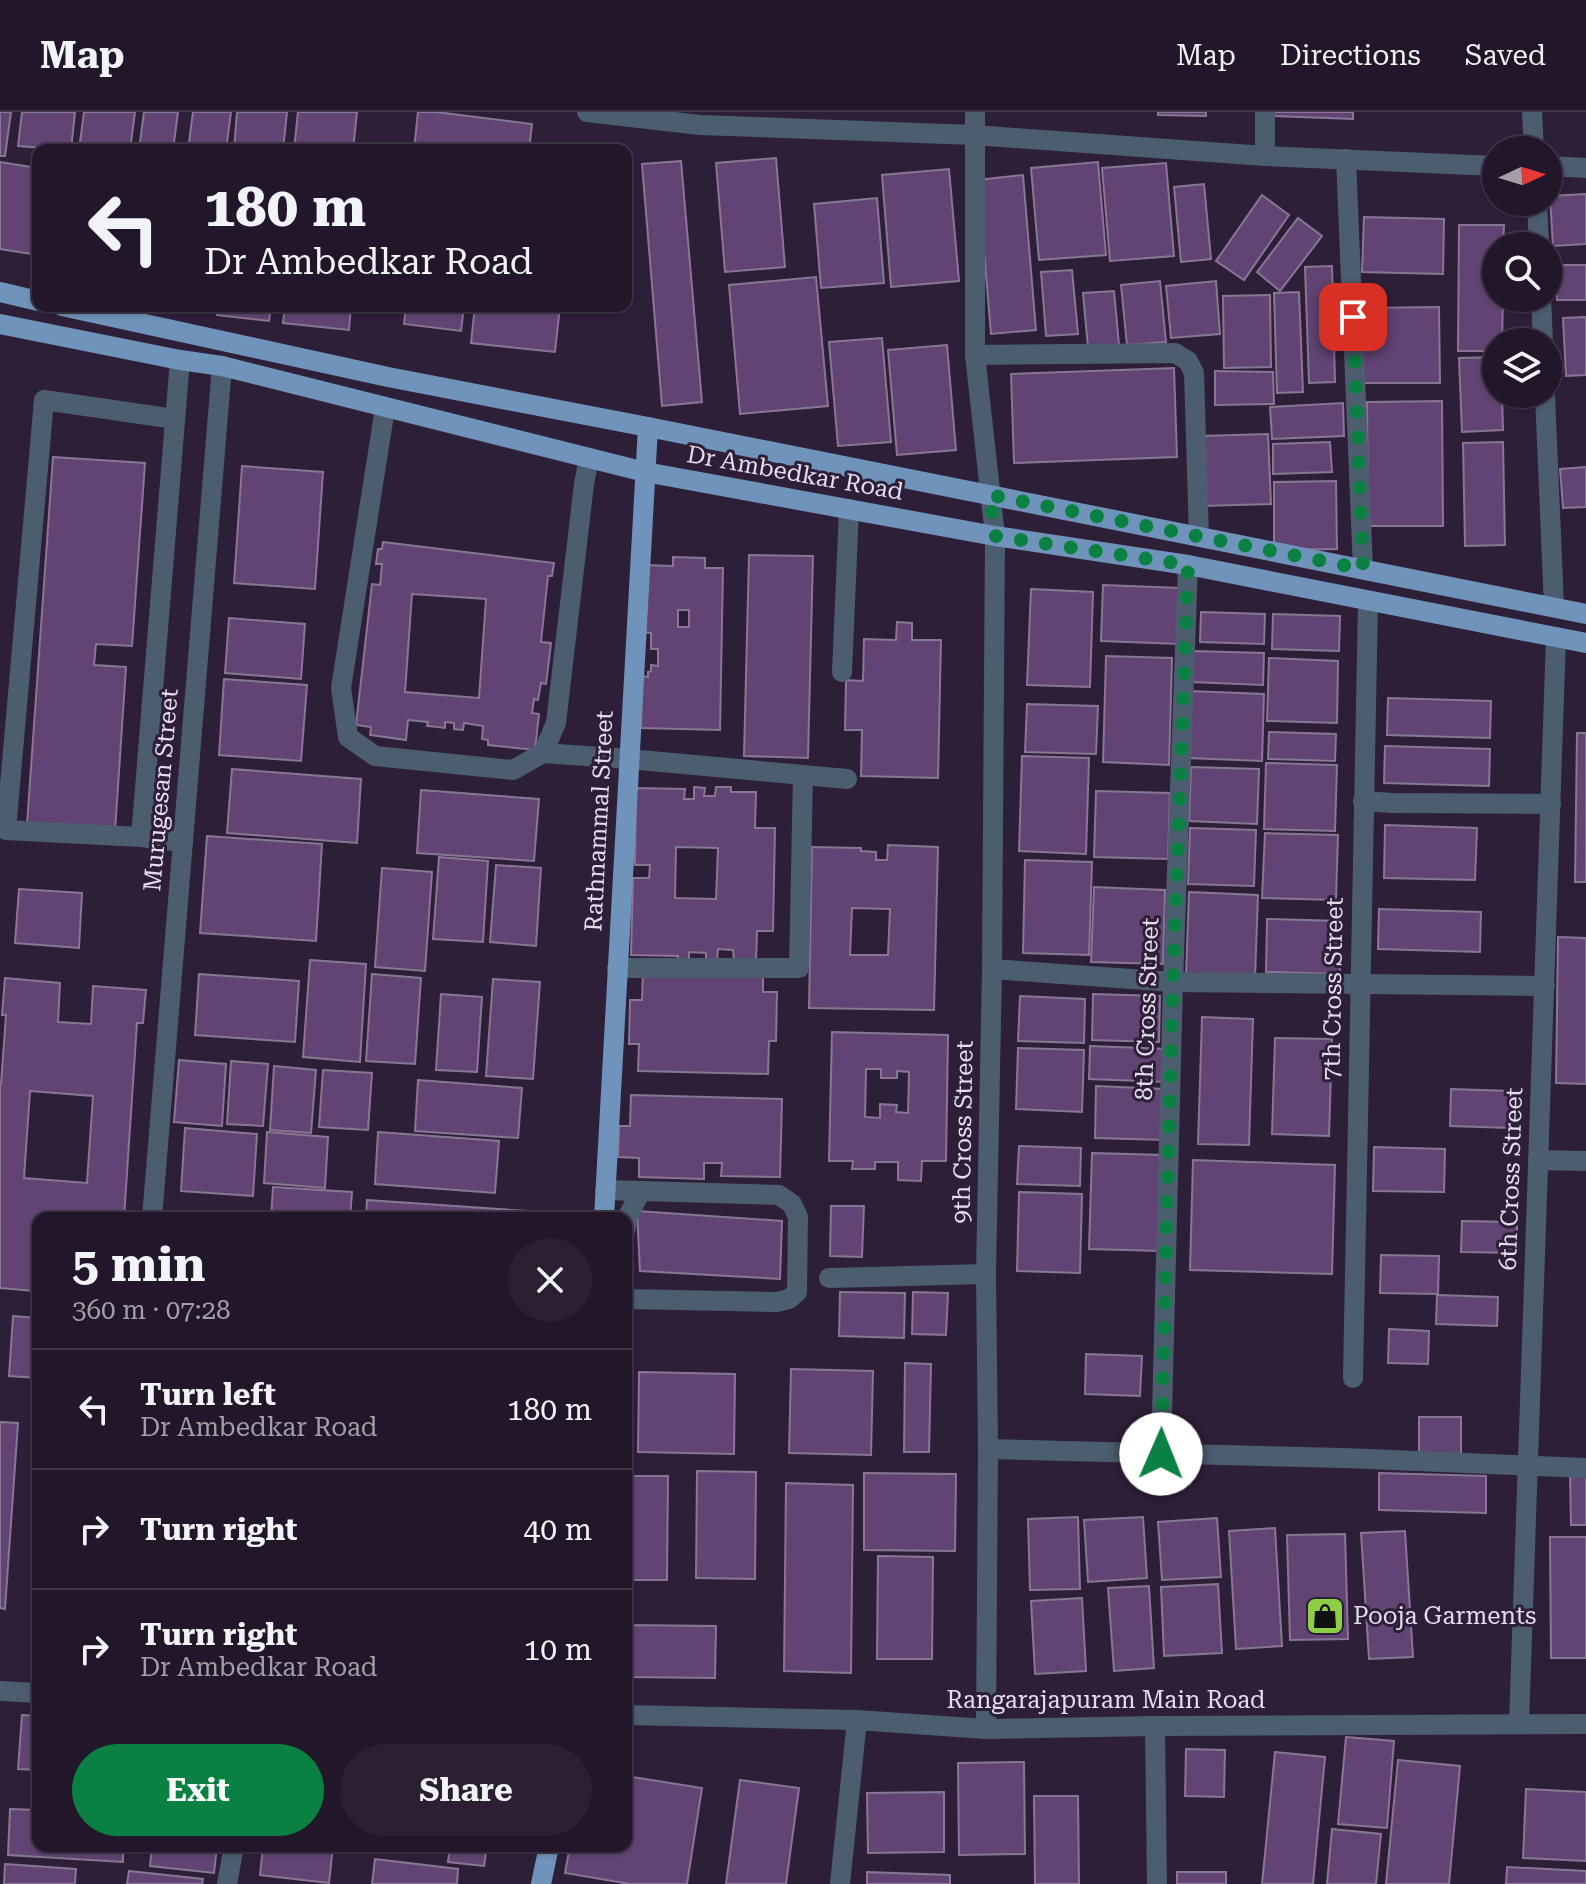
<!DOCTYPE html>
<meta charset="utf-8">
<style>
:root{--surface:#22172a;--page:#2a2032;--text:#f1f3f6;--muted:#a29fa8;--line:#3f3647;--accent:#0b8043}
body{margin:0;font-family:"Roboto Serif",serif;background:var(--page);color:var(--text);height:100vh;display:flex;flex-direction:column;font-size:30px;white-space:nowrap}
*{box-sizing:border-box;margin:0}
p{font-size:26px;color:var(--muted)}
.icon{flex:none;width:44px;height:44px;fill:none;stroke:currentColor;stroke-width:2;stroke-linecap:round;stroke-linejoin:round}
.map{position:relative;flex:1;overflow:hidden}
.side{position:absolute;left:32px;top:1100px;width:600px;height:640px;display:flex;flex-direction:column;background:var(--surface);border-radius:16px;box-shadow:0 2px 6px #0004,0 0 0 2px var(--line)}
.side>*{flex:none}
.top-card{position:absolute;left:32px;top:32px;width:600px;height:168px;border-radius:16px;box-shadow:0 2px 6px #0004,0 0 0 2px var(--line);background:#22172a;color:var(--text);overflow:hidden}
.needle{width:52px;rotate:86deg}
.tools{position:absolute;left:1482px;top:24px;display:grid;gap:16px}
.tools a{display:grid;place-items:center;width:80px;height:80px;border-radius:50%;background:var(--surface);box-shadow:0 2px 6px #0004,0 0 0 2px var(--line);font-size:40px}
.pin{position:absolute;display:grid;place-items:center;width:68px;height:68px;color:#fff;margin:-34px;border-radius:16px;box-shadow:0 4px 12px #0006}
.me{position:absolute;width:88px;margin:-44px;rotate:1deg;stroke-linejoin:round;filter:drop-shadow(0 0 6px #0008)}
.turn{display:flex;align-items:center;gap:28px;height:168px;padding:0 40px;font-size:36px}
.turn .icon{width:104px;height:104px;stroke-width:2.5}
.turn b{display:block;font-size:56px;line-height:68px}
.round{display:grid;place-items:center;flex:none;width:84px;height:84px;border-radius:42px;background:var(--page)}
.head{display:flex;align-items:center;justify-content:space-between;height:136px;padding:0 40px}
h1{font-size:48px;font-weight:700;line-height:60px}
.primary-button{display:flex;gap:16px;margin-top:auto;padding:16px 40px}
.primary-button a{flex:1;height:92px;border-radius:48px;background:var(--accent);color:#fff;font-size:32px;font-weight:700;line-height:92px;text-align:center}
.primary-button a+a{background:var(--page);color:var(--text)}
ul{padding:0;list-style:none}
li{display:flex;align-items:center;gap:24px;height:120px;padding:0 40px;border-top:2px solid var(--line)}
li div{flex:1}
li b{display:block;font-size:30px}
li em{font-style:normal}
header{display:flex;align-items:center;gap:48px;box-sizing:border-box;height:112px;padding:0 40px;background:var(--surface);border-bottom:2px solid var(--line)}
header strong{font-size:38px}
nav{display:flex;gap:44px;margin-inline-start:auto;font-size:28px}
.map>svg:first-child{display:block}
.building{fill:#614473;stroke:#887694;stroke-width:2;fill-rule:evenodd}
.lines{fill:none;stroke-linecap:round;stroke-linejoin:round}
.minor{stroke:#4c5d70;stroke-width:20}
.major{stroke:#6f93ba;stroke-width:20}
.route{stroke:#0b8043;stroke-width:14;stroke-dasharray:0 25.2}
.labels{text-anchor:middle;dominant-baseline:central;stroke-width:6;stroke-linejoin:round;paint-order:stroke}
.street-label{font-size:24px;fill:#e6dced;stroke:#2e1f38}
.poi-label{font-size:24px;fill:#e6dced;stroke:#2e1f38;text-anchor:start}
</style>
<header>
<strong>Map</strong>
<nav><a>Map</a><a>Directions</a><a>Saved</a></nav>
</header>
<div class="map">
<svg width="1586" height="1772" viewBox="0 0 1586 1772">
<rect width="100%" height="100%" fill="#2e1f38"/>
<!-- building -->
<g class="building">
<path d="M0 0H11L5 44H0Z"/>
<path d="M22 0H75L71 38 18 34Z"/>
<path d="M84 0H135L130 38H79Z"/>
<path d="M144 0H178L173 38H139Z"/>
<path d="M193 0H231L226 38H188Z"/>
<path d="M237 0H287L283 38H234Z"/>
<path d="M298 0H357L353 38H294Z"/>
<path d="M418 0H436L532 12 529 38H414Z"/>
<path d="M1158 0H1206V4L1158 3Z"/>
<path d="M1274 0H1353V7L1274 4Z"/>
<path d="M776 46 785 155 725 160 716 51Z"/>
<path d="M681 49 702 290 662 294 642 52Z"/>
<path d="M0 50 38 56V143L0 137Z"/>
<path d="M1098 50 1106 143 1039 148 1031 56Z"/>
<path d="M1166 51 1174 144 1110 149 1102 56Z"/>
<path d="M949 57 959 169 891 175 882 63Z"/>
<path d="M1023 63 1036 218 991 222 978 68Z"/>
<path d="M1204 72 1211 147 1181 150 1174 75Z"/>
<path d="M1586 82V132L1553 134 1550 84Z"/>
<path d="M1262 83 1289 103 1244 168 1216 149Z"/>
<path d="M877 86 884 171 821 176 814 92Z"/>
<path d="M1364 105 1444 107 1443 162 1362 160Z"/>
<path d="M1298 106 1322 124 1280 179 1257 160Z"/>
<path d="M1459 113H1504L1503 134H1496V186H1503L1502 230H1496V239H1458Z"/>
<path d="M1556 153H1586V188H1557Z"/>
<path d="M1332 154 1335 270 1309 271 1305 155Z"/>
<path d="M1072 158 1078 222 1046 224 1041 160Z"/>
<path d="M816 165 828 294 740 302 729 173Z"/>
<path d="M1160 169 1166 230 1127 233 1121 173Z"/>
<path d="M1216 169 1220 222 1171 226 1166 174Z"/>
<path d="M1114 179 1119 233 1088 236 1083 181Z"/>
<path d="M1299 180 1303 280 1277 281 1274 181Z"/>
<path d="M1270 183 1271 255 1224 256 1223 184Z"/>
<path d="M218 194H271L269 209 217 203Z"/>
<path d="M285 194H351L349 218 283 211Z"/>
<path d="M406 194H464L461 219 404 212Z"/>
<path d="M475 194H560L555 240 471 231Z"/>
<path d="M1439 195 1440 271H1363V196Z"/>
<path d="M1586 205V263L1566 264 1563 206Z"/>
<path d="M882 226 891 330 838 334 829 230Z"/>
<path d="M947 233 956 338 897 343 888 238Z"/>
<path d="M1496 245V282H1502L1503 318 1462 320 1459 246Z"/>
<path d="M1174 256 1177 345 1014 351 1011 262Z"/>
<path d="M1215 259 1273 260 1274 292 1215 293Z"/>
<path d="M1442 289 1443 414H1368L1367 290Z"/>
<path d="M1343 291 1344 324 1272 327 1270 295Z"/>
<path d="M1268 322 1271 392 1202 394 1200 324Z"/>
<path d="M1330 330 1332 360 1273 362V332Z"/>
<path d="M1503 330 1505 433 1465 434 1463 331Z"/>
<path d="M53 345 145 351 132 534 96 532 94 553 126 555 115 719 27 712Z"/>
<path d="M242 354 323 360 315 477 234 471Z"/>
<path d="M1586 355V395L1563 396 1560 357Z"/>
<path d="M1336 369 1337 437 1274 438V370Z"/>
<path d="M383 430 554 451 552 464H548L541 530 551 531 546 572 541 571 538 588 534 587 532 601 539 602 535 638 488 633V628L482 627 483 614 464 611 463 618 454 617V611L445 610V616L427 614 428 610 408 608 406 628 370 623 371 615 356 613 372 472 380 473 382 452H376L378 437H382ZM412 482 486 487 479 586 405 580Z"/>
<path d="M749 443 813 444 808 646 744 644Z"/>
<path d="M673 445 705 446V456H723L720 618 641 616 642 564 648 565V560L651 559V553L658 554V537H651V521L643 520 645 453 673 454ZM678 498H689V515H678Z"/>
<path d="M1103 473 1180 476 1179 532 1101 529Z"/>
<path d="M1031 477 1093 480 1090 575 1027 573Z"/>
<path d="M1201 500 1265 502 1264 532 1200 530Z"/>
<path d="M1273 502 1340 504 1339 539 1272 537Z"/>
<path d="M229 506 305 512 301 567 225 561Z"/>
<path d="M897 510 912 511V528H941L938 666 861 664 862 618H845L846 568 863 569 864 527 896 528Z"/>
<path d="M1192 539 1264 541 1263 573 1191 570Z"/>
<path d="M1106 544 1172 546 1169 653 1103 650Z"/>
<path d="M1269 546 1338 549 1337 611 1267 609Z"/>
<path d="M224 567 307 573 301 649 219 643Z"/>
<path d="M1189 579 1264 582 1262 649 1187 646Z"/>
<path d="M1388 586 1491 589 1490 626 1387 623Z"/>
<path d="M1027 592 1098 594 1096 642 1025 640Z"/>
<path d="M1269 620 1336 622 1335 649 1268 647Z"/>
<path d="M1577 621H1586V770H1575Z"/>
<path d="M1385 634 1490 637 1489 674 1384 671Z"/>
<path d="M1022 644 1089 646 1086 742 1019 739Z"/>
<path d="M1266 651 1337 653 1335 719 1264 717Z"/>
<path d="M1191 655 1259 657 1257 712 1189 709Z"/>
<path d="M232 657 361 667 357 731 227 721Z"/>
<path d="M694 675 705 676 704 684H715L716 675H731V680H756L755 716H775L773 819H757L756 849 734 848 733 838 718 837 717 849H706V841L689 840V850L677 849 678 844 631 843 633 766H649L650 753H635L636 676 685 677 684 687H694ZM676 735 718 736 716 787 675 786Z"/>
<path d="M421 678 539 687 534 749 417 741Z"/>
<path d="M1096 679 1170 681 1168 747 1094 745Z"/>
<path d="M1385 713 1477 716 1475 768 1384 766Z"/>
<path d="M1190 716 1256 718 1254 774 1188 772Z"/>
<path d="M1265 721 1338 723 1336 788 1262 786Z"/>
<path d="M207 724 322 732 316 829 200 821Z"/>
<path d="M888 733 938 735 934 898 809 896 812 735 861 736V739L876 740V748H887ZM852 796 890 797 888 843H850Z"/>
<path d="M439 745 488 749 483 830 433 827Z"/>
<path d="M1025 748 1092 750 1089 843 1023 841Z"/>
<path d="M496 753 541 756 536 834 490 830Z"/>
<path d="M382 756 432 760 425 859 375 855Z"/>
<path d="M1094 775 1165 778 1163 852 1091 850Z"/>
<path d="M19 777 82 781 79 836 15 831Z"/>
<path d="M1189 780 1258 783 1255 866 1186 864Z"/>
<path d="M1379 797 1481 800 1480 840 1378 837Z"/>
<path d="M1267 807 1341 809 1340 862 1266 860Z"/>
<path d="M1558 825 1586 826V972L1556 971Z"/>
<path d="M310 848 366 852 360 950 303 945Z"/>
<path d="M643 859 763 862V880H777L776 929H769L768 962 638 959 639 932H629L630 888H642Z"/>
<path d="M199 862 299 869 295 930 195 923Z"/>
<path d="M372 862 421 866 415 952 366 949Z"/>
<path d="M5 866 60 871 58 910 91 912 93 874 146 878 143 911H137L124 1106H38V1133L34 1179 0 1176V972H1L6 903H2ZM30 979 93 984 87 1071 24 1066Z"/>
<path d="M493 867 540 870 533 967 486 964Z"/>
<path d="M441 882 482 885 477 960 436 958Z"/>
<path d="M1093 882 1160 884 1159 930 1092 928Z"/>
<path d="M1020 884 1085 887 1084 931 1018 929Z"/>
<path d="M1202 905 1253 907 1249 1033 1198 1032Z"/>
<path d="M832 920 948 923 946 1049H922L921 1069 898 1068V1050H875V1057H852L853 1049H829ZM866 957H881V966H897V959L909 960 908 1001 896 1000 897 993 880 992V1006L865 1005Z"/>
<path d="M1275 926 1332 927 1329 1024 1272 1022Z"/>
<path d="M1090 934 1169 937 1167 970 1089 967Z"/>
<path d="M1018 936 1084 938 1082 1000 1016 997Z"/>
<path d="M179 948 226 952 222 1014 174 1010Z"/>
<path d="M231 949 268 952 263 1014 227 1012Z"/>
<path d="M274 954 316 958 311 1021 270 1018Z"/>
<path d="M323 958 372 961 368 1018 319 1015Z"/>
<path d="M418 968 522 976 518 1026 415 1019Z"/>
<path d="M1096 974 1165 977 1164 1028 1095 1026Z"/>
<path d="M1451 977 1511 979 1510 1016 1450 1014Z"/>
<path d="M631 983 782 987 780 1065 721 1064 722 1051H704V1067L639 1065V1046L618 1045 619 1014H630Z"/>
<path d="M185 1016 257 1022 253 1084 181 1079Z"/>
<path d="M267 1020 328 1025 325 1076 264 1071Z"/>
<path d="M378 1020 499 1029 495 1081 375 1072Z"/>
<path d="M1019 1034 1081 1036 1080 1074 1017 1072Z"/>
<path d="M1374 1035 1445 1037 1444 1080 1373 1079Z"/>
<path d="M1092 1041 1164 1043 1161 1139 1089 1137Z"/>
<path d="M1193 1048 1335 1053 1332 1162 1190 1158Z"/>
<path d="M273 1075 352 1080 350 1106H271Z"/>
<path d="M1019 1080 1082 1082 1080 1161 1017 1159Z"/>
<path d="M367 1088 527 1099V1106H366Z"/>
<path d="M831 1094H864L862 1145 830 1144Z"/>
<path d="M637 1099 782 1109 780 1167 640 1159Z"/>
<path d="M1462 1109 1517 1110V1141L1461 1140Z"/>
<path d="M1381 1143 1439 1144 1438 1182 1380 1181Z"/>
<path d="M840 1180 905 1181 904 1226 839 1224Z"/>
<path d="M913 1180 948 1181 946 1223 912 1222Z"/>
<path d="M1437 1183 1498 1185 1497 1214 1436 1212Z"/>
<path d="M13 1204 38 1206V1266L9 1264Z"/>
<path d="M1389 1217 1429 1219 1428 1252 1388 1251Z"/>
<path d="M1086 1242 1142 1244 1140 1284 1085 1282Z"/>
<path d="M905 1251 931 1252 929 1340H904Z"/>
<path d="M791 1257 873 1259 871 1343 789 1341Z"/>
<path d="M639 1260 735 1262 734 1342 638 1340Z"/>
<path d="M626 1297H633L632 1359H626Z"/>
<rect x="1419" y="1305" width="42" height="39"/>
<path d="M0 1310 18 1311 5 1497 0 1496Z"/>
<path d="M697 1359 756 1360 755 1467 696 1466Z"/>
<path d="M864 1361 956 1362 955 1439 864 1438Z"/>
<path d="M1379 1361 1486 1364V1401L1379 1398Z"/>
<path d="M1570 1362H1586V1413H1571Z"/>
<path d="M626 1364H668L667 1468H626Z"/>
<path d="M786 1371 853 1373 851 1561 784 1559Z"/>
<path d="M1078 1405 1080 1477 1030 1478 1028 1407Z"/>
<path d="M1143 1405 1147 1466 1088 1470 1084 1408Z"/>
<path d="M1217 1406 1221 1465 1162 1468 1158 1410Z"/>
<path d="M1275 1416 1282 1534 1236 1537 1229 1419Z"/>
<path d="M1405 1419 1413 1545 1369 1547 1361 1421Z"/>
<path d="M1345 1422 1348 1527 1290 1528 1287 1423Z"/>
<path d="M1550 1425H1586V1546H1551Z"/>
<path d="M878 1444 933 1445 932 1547H877Z"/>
<path d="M1218 1472 1222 1541 1164 1544 1161 1475Z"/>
<path d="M1149 1474 1154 1556 1114 1559 1108 1476Z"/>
<path d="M1082 1486 1086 1559 1035 1562 1031 1489Z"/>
<path d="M626 1513 716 1514 715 1566 626 1565Z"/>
<path d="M22 1603 38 1604V1658L18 1657Z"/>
<path d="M1346 1625 1394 1629 1387 1716 1338 1712Z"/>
<path d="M1186 1637 1225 1638 1224 1685 1185 1684Z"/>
<path d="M1275 1640 1325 1645 1313 1772H1262Z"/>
<path d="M1398 1648 1460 1654 1449 1772H1386Z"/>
<path d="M1024 1650 1025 1742 959 1743 958 1651Z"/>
<path d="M626 1664 702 1676 687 1772H630L565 1761 570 1734H626Z"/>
<path d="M740 1668 799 1676 786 1772H726Z"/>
<path d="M1526 1677 1586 1680V1749L1523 1746Z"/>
<path d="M944 1680V1740L868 1741 867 1681Z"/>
<path d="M1034 1684H1078L1079 1772H1035Z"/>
<path d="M10 1697 38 1698V1734H123V1750L8 1743Z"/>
<path d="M1332 1717 1381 1722 1376 1772H1327Z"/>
<path d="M152 1734H217L214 1761 150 1754Z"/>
<path d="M263 1734H333L329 1771 260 1763Z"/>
<path d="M450 1734H487L484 1754 448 1750Z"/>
<path d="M375 1747 458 1757 457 1772H372Z"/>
<path d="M5 1752 76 1757 75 1772H4Z"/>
<path d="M1507 1755 1586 1759V1772H1506Z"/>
<path d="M129 1759 203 1767 202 1772H127Z"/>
<path d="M867 1760 950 1763V1772H867Z"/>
<rect x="1177" y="1760" width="49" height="12"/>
</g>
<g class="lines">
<!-- minor -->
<g class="minor">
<path d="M587 0 700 13 974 23 1265 44 1496 54"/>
<path d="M975 0V243L995 424 992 857 986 1162 988 1337 986 1617"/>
<path d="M1532 0 1534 38"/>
<path d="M1265 44V0"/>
<path d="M1346 47 1363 457"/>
<path d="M1548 54 1586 56"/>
<path d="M1537 90 1539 134"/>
<path d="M1541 186 1543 230"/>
<path d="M975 243 1175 241 1188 249 1194 261 1199 425"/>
<path d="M1545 282 1554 495"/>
<path d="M385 296 341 576 348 625 375 644 513 658 543 641 556 611 584 372 589 346"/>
<path d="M175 307 44 288 6 718 141 725 183 730"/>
<path d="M842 560 849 397"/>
<path d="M543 641 629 647 847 667"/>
<path d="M1363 689 1392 691 1551 692"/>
<path d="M141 725 180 248"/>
<path d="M617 856H799L803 663"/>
<path d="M992 857 1173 870 1545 874"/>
<path d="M1538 1048 1586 1049"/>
<path d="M605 1078 779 1083 792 1092 798 1105 797 1180 789 1187 777 1190 626 1187"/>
<path d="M152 1106 222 254"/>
<path d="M626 1116 627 1106 641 1079"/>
<path d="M829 1166 986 1162"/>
<path d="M1353 1266 1368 490"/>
<path d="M988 1337 1344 1346 1586 1356"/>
<path d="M1161 1342 1173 870 1188 453"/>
<path d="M0 1579 38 1581"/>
<path d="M626 1603 857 1608 986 1617 1155 1614 1586 1612"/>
<path d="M1519 1612 1556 525"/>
<path d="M1155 1614 1157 1772"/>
<path d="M227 1772 234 1734"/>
<path d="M840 1772 857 1608"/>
</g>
<!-- major -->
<g class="major">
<path d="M0 180 38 189"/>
<path d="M62 194 388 265 648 315 1586 502"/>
<path d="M0 212 180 248 222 254 645 360 995 424 1188 453 1586 531"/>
<path d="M604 1106 648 315"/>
<path d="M541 1772 549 1734"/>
</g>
</g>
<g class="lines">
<!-- route -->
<path class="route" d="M1161 1342 1172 902 1188 453 995 424 990 383 1363 457 1353 205"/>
</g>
<!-- icons -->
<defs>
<g id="shop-square" transform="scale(2)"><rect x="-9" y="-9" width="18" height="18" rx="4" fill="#8dce44" stroke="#2e1f38"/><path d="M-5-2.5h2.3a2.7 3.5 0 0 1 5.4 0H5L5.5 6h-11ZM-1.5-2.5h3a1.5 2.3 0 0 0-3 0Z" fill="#111"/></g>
</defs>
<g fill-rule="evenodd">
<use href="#shop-square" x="1325" y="1504"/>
</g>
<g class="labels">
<!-- street labels -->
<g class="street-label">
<text transform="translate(795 361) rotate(10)">Dr Ambedkar Road</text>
<text transform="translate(161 678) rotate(-85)">Murugesan Street</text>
<text transform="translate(599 709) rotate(-87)">Rathnammal Street</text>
<text transform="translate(1333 877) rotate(-89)">7th Cross Street</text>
<text transform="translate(1147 897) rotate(-88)">8th Cross Street</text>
<text transform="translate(963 1020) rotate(-89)">9th Cross Street</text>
<text transform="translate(1511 1067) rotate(-88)">6th Cross Street</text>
<text x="1106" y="1588">Rangarajapuram Main Road</text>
</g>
<!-- poi labels -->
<g class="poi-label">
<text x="1353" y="1504">Pooja Garments</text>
</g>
</g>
</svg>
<div class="tools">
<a><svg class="needle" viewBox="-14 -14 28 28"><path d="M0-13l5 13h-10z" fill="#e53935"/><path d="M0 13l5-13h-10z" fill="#a29fa8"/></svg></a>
<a><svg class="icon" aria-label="search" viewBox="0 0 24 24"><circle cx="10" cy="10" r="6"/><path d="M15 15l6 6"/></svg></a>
<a><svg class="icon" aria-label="layers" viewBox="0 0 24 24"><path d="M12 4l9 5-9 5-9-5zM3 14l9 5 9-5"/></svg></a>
</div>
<div class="pin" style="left:1353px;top:205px;background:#d93025"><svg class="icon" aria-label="arrive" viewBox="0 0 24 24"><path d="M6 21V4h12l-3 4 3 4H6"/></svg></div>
<svg class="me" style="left:1161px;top:1342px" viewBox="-20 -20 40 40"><circle r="19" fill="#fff"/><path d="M0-13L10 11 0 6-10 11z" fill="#0b8043"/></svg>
<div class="top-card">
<div class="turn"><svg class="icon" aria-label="left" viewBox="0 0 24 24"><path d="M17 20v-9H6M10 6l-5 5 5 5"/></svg><div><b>180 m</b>Dr Ambedkar Road</div></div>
</div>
<section class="side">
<div class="head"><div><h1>5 min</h1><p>360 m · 07:28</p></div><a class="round"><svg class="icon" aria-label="close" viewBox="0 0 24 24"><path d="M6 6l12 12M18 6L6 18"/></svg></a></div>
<ul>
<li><svg class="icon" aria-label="left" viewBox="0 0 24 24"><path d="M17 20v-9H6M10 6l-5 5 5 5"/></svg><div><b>Turn left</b><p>Dr Ambedkar Road</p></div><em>180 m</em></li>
<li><svg class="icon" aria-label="right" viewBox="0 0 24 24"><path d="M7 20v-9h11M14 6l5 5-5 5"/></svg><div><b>Turn right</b></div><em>40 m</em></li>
<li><svg class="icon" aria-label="right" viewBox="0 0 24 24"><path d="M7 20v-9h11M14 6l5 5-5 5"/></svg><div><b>Turn right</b><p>Dr Ambedkar Road</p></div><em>10 m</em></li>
</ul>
<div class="primary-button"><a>Exit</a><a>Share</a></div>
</section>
</div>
